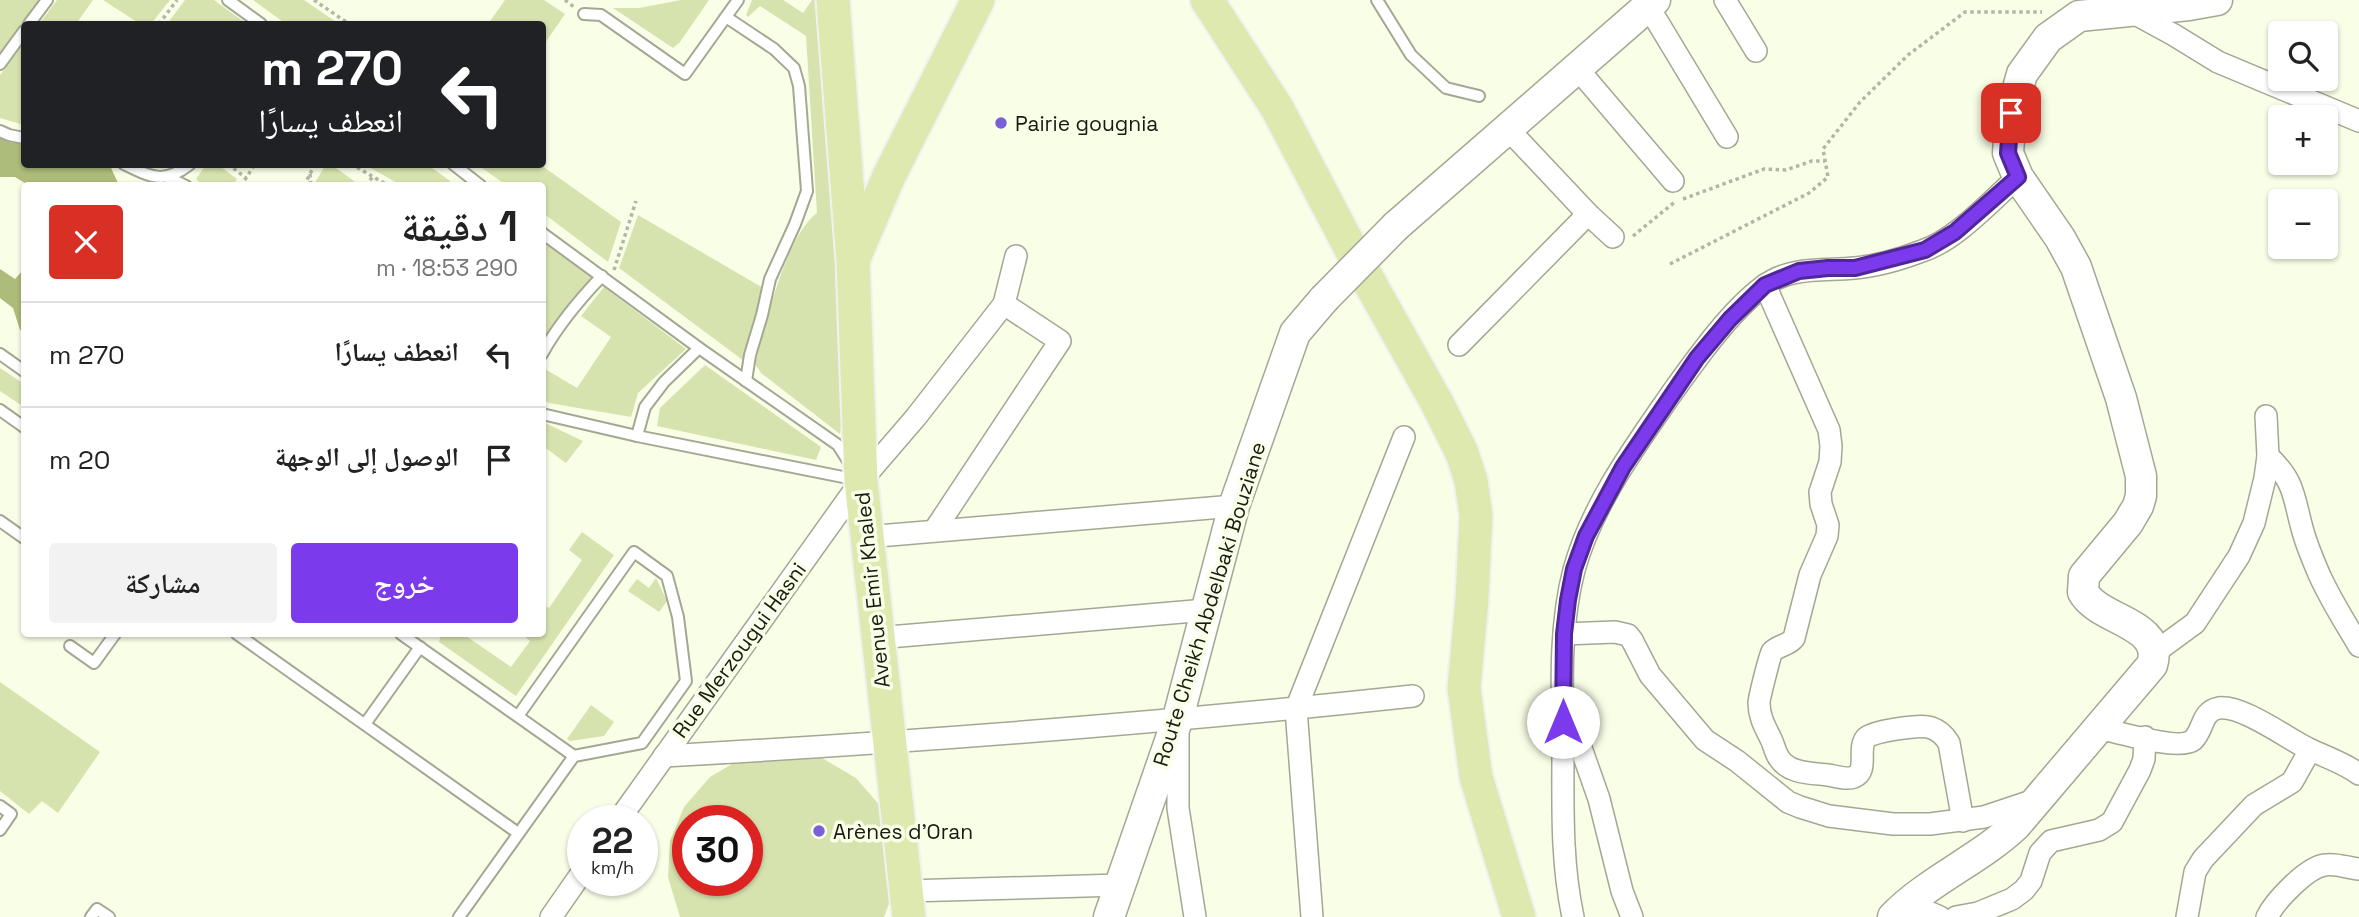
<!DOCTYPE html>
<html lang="ar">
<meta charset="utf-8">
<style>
:root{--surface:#fff;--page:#f2f2f2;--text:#222;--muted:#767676;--line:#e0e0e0;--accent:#7c3aed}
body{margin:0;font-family:"Space Grotesk","Noto Naskh Arabic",sans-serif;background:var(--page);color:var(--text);direction:rtl;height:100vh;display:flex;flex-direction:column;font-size:26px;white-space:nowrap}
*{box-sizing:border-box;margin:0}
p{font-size:23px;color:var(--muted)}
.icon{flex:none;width:38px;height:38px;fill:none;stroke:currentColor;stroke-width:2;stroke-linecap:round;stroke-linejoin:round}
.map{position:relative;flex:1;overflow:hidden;direction:ltr}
.details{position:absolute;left:21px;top:182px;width:525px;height:455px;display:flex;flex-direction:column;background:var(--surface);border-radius:7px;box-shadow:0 2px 5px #0004;direction:rtl}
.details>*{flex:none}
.top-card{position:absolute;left:21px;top:21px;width:525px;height:147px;border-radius:7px;box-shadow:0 2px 5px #0004;direction:rtl;background:#202124;color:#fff;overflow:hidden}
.fabs{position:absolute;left:2268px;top:21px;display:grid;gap:14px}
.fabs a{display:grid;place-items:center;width:70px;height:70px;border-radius:7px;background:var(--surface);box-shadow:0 2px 5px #0004;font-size:35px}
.speed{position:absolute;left:567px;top:805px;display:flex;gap:14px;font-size:35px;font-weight:700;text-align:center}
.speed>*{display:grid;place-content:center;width:91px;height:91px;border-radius:50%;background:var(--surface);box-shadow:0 2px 5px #0004;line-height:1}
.speed small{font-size:18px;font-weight:400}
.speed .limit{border:10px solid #d22;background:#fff;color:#111}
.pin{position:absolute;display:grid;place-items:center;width:60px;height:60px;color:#fff;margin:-30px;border-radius:14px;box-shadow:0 4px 10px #0006}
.me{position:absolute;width:77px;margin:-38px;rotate:0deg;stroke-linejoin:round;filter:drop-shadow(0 0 5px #0008)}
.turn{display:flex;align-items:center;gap:24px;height:147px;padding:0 28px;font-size:32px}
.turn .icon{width:91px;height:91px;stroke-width:2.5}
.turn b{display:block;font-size:49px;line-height:60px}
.round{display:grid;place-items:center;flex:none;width:74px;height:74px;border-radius:7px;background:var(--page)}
.head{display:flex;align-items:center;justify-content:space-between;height:119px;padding:0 28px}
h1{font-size:42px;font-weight:600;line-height:52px}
.primary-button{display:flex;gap:14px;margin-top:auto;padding:14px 28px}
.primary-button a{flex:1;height:80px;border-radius:7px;background:var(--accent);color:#fff;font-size:28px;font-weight:600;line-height:80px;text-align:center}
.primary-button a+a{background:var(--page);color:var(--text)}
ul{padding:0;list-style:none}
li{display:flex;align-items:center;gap:21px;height:105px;padding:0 28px;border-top:2px solid var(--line)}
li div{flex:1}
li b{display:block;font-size:26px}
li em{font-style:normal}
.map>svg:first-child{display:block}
.green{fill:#d7e3af;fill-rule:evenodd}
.forest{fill:#aebc7b}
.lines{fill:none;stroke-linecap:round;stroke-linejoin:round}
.lane-casing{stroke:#a3a893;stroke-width:14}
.street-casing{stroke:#a3a893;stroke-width:24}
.secondary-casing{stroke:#a3a893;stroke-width:33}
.primary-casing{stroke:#f1f1f1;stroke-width:37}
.path{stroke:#b2b6a4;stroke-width:3.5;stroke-dasharray:3.5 3.5;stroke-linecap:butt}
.lane{stroke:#fff;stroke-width:10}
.street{stroke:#fff;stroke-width:21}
.secondary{stroke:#fff;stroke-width:30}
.primary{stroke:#dee9af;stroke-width:33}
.secondary-bridge-casing{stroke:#a3a893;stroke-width:33;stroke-linecap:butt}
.secondary-bridge{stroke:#fff;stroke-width:30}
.route-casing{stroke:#51269a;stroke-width:18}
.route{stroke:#7c3aed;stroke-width:12}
.poi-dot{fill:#7b5fd9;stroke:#f9fee7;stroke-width:2.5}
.labels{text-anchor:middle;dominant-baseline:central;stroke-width:7;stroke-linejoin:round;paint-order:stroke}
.poi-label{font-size:21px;fill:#181a12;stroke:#f9fee7;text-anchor:start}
.street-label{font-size:21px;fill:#181a12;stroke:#f9fee7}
</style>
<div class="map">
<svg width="2359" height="917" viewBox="0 0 2359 917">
<rect width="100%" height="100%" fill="#f9fee7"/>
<!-- green -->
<g class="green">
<path d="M0 0H47L0 64Z"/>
<path d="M57 0H93L76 24H39Z"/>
<path d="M103 0H170L151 24H140Z"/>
<path d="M185 0H214L247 24H167Z"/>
<path d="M253 0H304L339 24H286Z"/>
<path d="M505 0H544L565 14 543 46 542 24H488Z"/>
<path d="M681 0H709L680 42 673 48 613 8H639Z"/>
<path d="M752 0H783L803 13 812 0H820L850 378 840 434 761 373 755 364C765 326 786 235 817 213L806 36 760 6 748 17 746 15Z"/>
<path d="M24 43V125L0 118V75Z"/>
<path d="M217 164 237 179 233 185H202L196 179 206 165Z"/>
<path d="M326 164 332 165 358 184 316 185V181Z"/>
<path d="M365 165H428L450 181 447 185H401Z"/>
<path d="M478 165H541L621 222 608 262 543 213 542 186 506 185Z"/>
<path d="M638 215 765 289 744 361 619 268Z"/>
<path d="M543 242 593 278 543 340Z"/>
<path d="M604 287 686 349 638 393 631 417 549 403 543 399V373L545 369 577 388 611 337 581 316Z"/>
<path d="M705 365 821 447 816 460 657 426 660 408Z"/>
<path d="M0 368 24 384V407L0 391Z"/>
<path d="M543 422 583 441 566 463 543 446Z"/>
<path d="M582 532 614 555 516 696 439 642 441 634H463L511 667 530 641 524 636 526 634H542L543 610 545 606 549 608 582 560 569 550Z"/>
<path d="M656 578 667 601 659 612 628 591 637 579 649 588Z"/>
<path d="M0 682 100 752 58 813 42 801 29 814 0 791Z"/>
<path d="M591 705 614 722 604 736 570 741 567 739Z"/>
<path d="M783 751 822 758 856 778 882 808 896 885 884 917H680L668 877 670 841 684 807 710 777 744 757ZM688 821H747V880H688Z"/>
</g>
<!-- forest -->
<g class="forest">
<path d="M0 138 9 142 24 144V164L103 165 111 168 119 185H28L15 177H0Z"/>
<path d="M0 269 15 279 24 269V329L20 330 13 308 0 298Z"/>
</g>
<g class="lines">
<!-- lane casing -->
<g class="lane-casing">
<g id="lane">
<path d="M228 0 261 24"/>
<path d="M1377 0 1411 55 1446 88 1479 96"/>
<path d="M584 14 601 15 685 74 738 0"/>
<path d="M726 17 774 49 794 68 799 86 807 191 795 224 770 279 762 315 750 355 746 381"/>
<path d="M29 24 47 0"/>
<path d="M0 64 24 31"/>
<path d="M0 131 9 135 24 138"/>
<path d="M124 164C151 177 164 185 190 164"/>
<path d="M453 164 481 186"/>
<path d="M167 177 186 186"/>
<path d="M542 233 699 348 838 445 850 464"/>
<path d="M0 354 24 371"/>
<path d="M542 354C558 325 579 300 602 276"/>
<path d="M0 410 24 427"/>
<path d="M542 414 637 436 858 480"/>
<path d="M637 436 645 407 664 382 699 348"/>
<path d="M0 521 24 538"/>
<path d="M237 634 518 833"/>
<path d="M401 634 574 756"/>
<path d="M70 646 94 663 115 634"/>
<path d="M365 724 420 647"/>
<path d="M0 806 11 814 0 830"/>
<path d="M91 917 97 909 109 917"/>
<path d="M459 917 574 756 642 743 686 681 678 617 667 576 634 552 518 716"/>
</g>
</g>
<!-- street casing -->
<g class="street-casing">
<g id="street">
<path d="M1725 0 1756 51"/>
<path d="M1648 6 1727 137"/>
<path d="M2130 11 2174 35 2218 62 2359 121"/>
<path d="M1576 67 1673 181"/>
<path d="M1507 128 1588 214 1613 237"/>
<path d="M1765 285 1829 430 1831 446 1830 462 1820 492 1821 504 1828 525 1827 536 1810 575 1794 638C1788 646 1778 645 1772 652 1770 655 1759 698 1759 703 1759 717 1765 727 1771 739 1774 745 1775 752 1779 758 1789 774 1812 773 1828 775 1835 776 1847 780 1854 777 1869 771 1857 749 1866 738 1872 731 1918 725 1928 727 1938 729 1944 735 1949 743L1963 821"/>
<path d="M1459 345 1588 214"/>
<path d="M2268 456C2295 482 2293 495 2302 528 2306 544 2313 560 2319 574 2330 599 2345 622 2359 646"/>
<path d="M934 531 1060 341 1004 304"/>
<path d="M866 537 1234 506"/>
<path d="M1564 634 1615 632 1628 635 1632 640 1650 675 1705 740 1737 761 1788 802 1800 807 1829 816 1893 824H1930L1984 817 2035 800"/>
<path d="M877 638 1206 610"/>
<path d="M2154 653 2195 623 2239 556 2254 523 2265 478 2268 456 2266 416"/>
<path d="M1568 711 1599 799 1622 891 1632 917"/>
<path d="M2099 728C2117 732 2180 751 2193 740 2204 730 2201 711 2219 708 2243 705 2289 740 2311 750 2328 758 2344 763 2359 774"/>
<path d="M1178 735V808L1195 917"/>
<path d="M664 756C914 742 1163 723 1413 696"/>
<path d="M618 821 861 481 916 417 1004 304 1016 256"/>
<path d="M907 891 1120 885"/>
<path d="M1907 903 1940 917"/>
<path d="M551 917 583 871"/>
<path d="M1312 917 1296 709 1404 437"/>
<path d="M1573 917C1561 861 1563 805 1563 749 1562 690 1559 627 1574 570 1592 504 1636 445 1674 390 1697 358 1731 310 1764 286 1791 266 1824 271 1855 268 1877 266 1901 259 1922 251 1956 240 1991 201 2018 177"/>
<path d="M1956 917 1978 913 2012 899 2024 890 2031 881 2040 853 2051 841 2099 830 2112 822 2140 770 2144 759 2145 737"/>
<path d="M2187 917 2195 872 2203 859 2254 805 2292 782 2310 750"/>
<path d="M2267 917C2275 901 2307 867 2325 865 2336 863 2348 868 2359 869"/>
</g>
</g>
<!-- secondary casing -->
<g class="secondary-casing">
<g id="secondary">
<path d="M1396 226 1655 0"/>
<path d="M1109 917 1178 718 1234 506 1295 333 1324 299"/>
<path d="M1893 917C1929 880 1979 860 2016 825L2152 665C2165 623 2099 621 2083 592L2084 576 2128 523 2138 506 2141 496V476L2121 398 2076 267 2060 238 2018 177 2008 153 2011 113 2022 74 2048 38 2079 16 2189 5 2217 0"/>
</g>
</g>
<!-- primary casing -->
<g class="primary-casing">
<g id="primary">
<path d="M833 0 853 261 861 481 909 917"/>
<path d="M1207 0 1277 108 1352 251 1437 403 1462 453 1471 481 1476 515 1472 599 1464 688 1476 777 1519 917"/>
<path d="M855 256 889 176 978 0"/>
</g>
</g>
<!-- path -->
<g class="path">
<path d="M314 0 349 24"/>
<path d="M565 0 574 7"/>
<path d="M159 24 177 0"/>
<path d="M228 164 246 178"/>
<path d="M351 164 389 186"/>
<path d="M310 174 311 186"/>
<path d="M241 186 255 164"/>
<path d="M304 186 315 164"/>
<path d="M366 186 373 176"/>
<path d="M1683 199 1764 169 1786 170 1812 161H1825"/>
<path d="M1633 236 1676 201"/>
<path d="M1670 264 1809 193 1828 177 1823 149 1860 102 1908 55 1965 12H2042"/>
<path d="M614 270 636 201"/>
</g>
<!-- lane -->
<use href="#lane" class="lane"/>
<!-- street -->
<use href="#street" class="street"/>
<!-- secondary -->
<use href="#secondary" class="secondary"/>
<!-- primary -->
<use href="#primary" class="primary"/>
<!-- secondary-bridge casing -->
<g class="secondary-bridge-casing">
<path id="secondary-bridge" d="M1324 299 1396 226"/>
</g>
<!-- secondary-bridge -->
<use href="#secondary-bridge" class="secondary-bridge"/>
</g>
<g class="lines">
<!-- route casing -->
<g class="route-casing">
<path id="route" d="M1563 722 1564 634 1568 600 1574 569 1586 536 1623 467 1697 358 1730 319 1765 285 1799 271 1828 268H1855L1925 250 1955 232 2018 177 2008 153 2011 113"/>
</g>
<!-- route -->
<use href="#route" class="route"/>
</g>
<!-- markers -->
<g class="poi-dot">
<circle cx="1001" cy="123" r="7"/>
<circle cx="819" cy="831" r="7"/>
</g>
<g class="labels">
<!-- poi labels -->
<g class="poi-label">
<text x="1015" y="123">Pairie gougnia</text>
<text x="833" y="831">Arènes d'Oran</text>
</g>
<!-- street labels -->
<g class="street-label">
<text transform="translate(872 590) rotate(-96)">Avenue Emir Khaled</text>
<text transform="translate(1209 604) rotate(-73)">Route Cheikh Abdelbaki Bouziane</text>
<text transform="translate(739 650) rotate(-54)">Rue Merzougui Hasni</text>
</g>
</g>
</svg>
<div class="fabs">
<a><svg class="icon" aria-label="search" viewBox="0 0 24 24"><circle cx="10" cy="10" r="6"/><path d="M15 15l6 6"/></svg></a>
<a>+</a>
<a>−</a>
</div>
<div class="speed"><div>22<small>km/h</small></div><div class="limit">30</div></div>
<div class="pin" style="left:2011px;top:113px;background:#d93025"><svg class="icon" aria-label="arrive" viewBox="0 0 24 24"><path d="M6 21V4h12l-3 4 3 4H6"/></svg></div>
<svg class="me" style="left:1563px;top:722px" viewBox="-20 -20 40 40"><circle r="19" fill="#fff"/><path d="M0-13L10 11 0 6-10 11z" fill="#7c3aed"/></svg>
<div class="top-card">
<div class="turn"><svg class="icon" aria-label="left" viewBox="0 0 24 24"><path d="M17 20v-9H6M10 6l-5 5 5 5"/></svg><div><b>270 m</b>انعطف يسارًا</div></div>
</div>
<section class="details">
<div class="head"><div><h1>1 دقيقة</h1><p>290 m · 18:53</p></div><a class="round" style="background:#d93025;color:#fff"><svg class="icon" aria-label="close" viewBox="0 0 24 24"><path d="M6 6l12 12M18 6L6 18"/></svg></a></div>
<ul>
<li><svg class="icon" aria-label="left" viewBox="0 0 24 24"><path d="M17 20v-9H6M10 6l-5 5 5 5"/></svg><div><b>انعطف يسارًا</b></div><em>270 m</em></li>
<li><svg class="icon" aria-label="arrive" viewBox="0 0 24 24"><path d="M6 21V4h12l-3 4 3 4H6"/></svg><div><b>الوصول إلى الوجهة</b></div><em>20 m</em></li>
</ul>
<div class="primary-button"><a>خروج</a><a>مشاركة</a></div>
</section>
</div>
